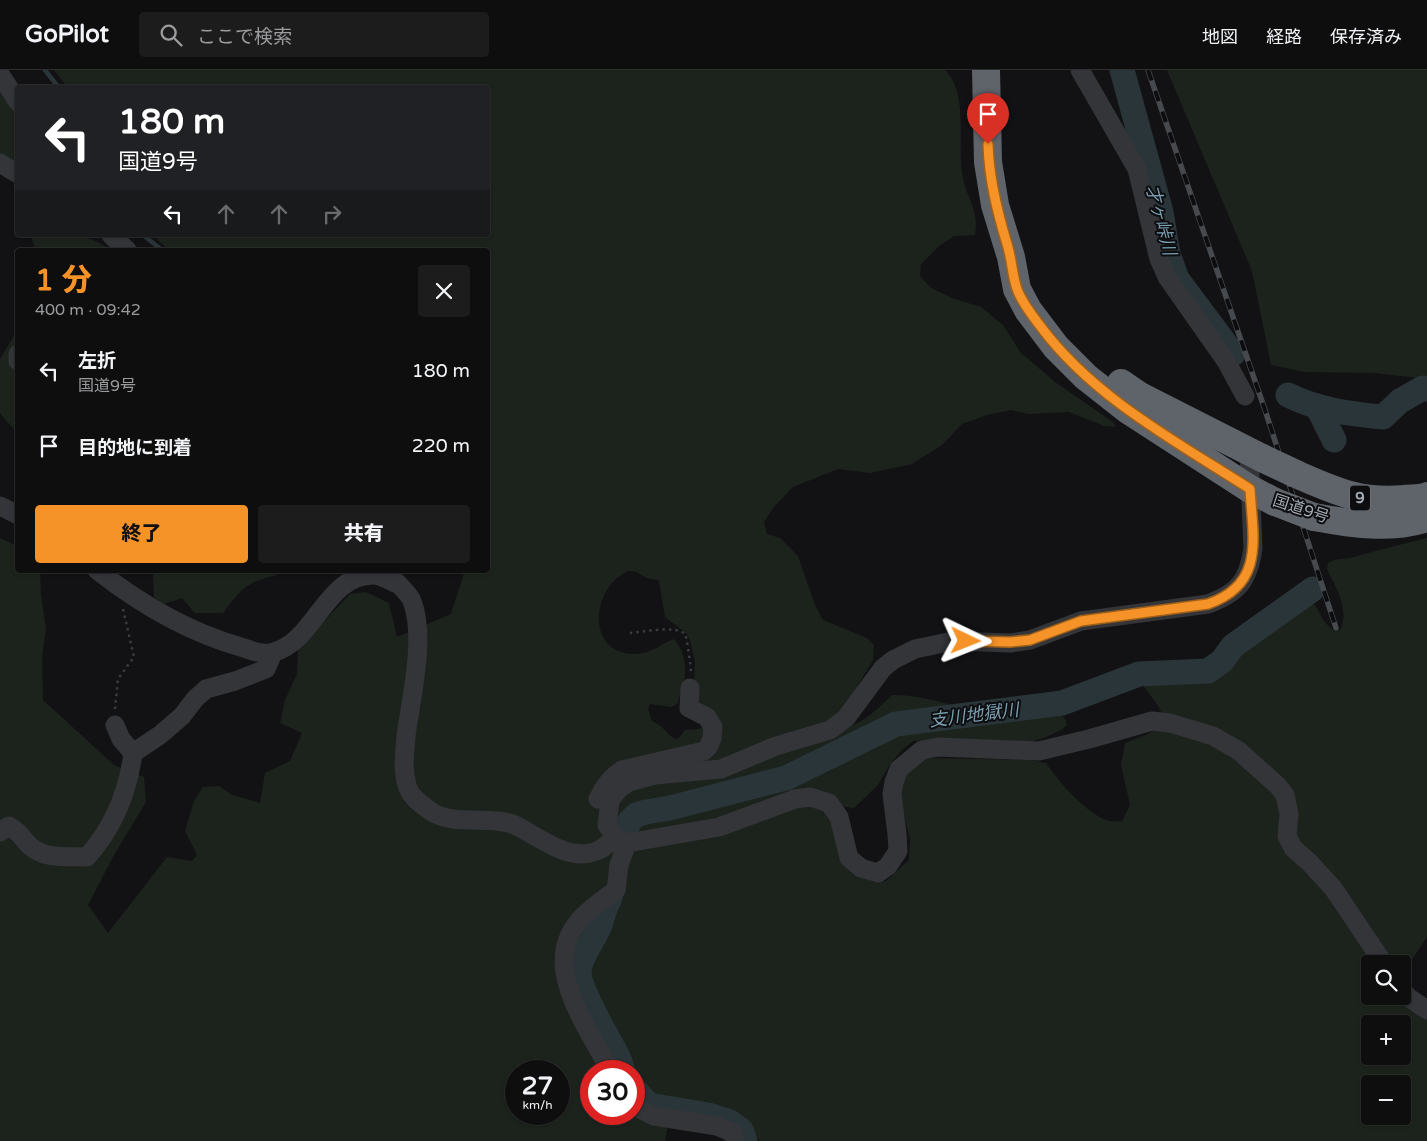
<!DOCTYPE html>
<html lang="ja">
<meta charset="utf-8">
<style>
:root{--surface:#0e0e0f;--page:#1c1c1d;--text:#f1f3f6;--muted:#9b9c9e;--line:#2e2e2f;--accent:#f59328}
body{margin:0;font-family:"Varela Round","Noto Sans JP",sans-serif;background:var(--page);color:var(--text);height:100vh;display:flex;flex-direction:column;font-size:19px;white-space:nowrap}
*{box-sizing:border-box;margin:0}
p{font-size:16px;color:var(--muted)}
.icon{flex:none;width:28px;height:28px;fill:none;stroke:currentColor;stroke-width:2;stroke-linecap:round;stroke-linejoin:round}
.map{position:relative;flex:1;overflow:hidden}
.details{position:absolute;left:15px;top:178px;width:475px;height:325px;display:flex;flex-direction:column;background:var(--surface);border-radius:5px;box-shadow:0 1px 4px #0004,0 0 0 1px var(--line)}
.details>*{flex:none}
.top-card{position:absolute;left:15px;top:15px;width:475px;height:152px;border-radius:5px;box-shadow:0 1px 4px #0004,0 0 0 1px var(--line);background:#202124;color:#fff;overflow:hidden}
.controls{position:absolute;left:1361px;top:885px;display:grid;gap:10px}
.controls a{display:grid;place-items:center;width:50px;height:50px;border-radius:5px;background:var(--surface);box-shadow:0 1px 4px #0004,0 0 0 1px var(--line);font-size:25px}
.speed{position:absolute;left:505px;top:990px;display:flex;gap:10px;font-size:25px;font-weight:700;text-align:center}
.speed>*{display:grid;place-content:center;width:65px;height:65px;border-radius:50%;background:var(--surface);box-shadow:0 1px 4px #0004,0 0 0 1px var(--line);line-height:1}
.speed small{font-size:12px;font-weight:400}
.speed .limit{border:8px solid #d22;background:#fff;color:#111}
.pin{position:absolute;display:grid;place-items:center;width:42px;height:42px;color:#fff;margin:-51px -21px;border-radius:50% 50% 50% 0;rotate:-45deg;box-shadow:0 0 5px #0007}
.pin .icon{rotate:45deg}
.me{position:absolute;width:55px;margin:-28px;rotate:92deg;stroke-linejoin:round;filter:drop-shadow(0 0 4px #0008)}
.turn{display:flex;align-items:center;gap:18px;height:105px;padding:0 20px;font-size:22px}
.turn .icon{width:65px;height:65px;stroke-width:2.5}
.turn b{display:block;font-size:35px;line-height:42px}
.lanes{display:flex;align-items:center;height:48px;padding:0 20px;background:#0003;justify-content:center;gap:25px;direction:ltr}
.lanes .off{opacity:.35}
.round{display:grid;place-items:center;flex:none;width:52px;height:52px;border-radius:5px;background:var(--page)}
.overview{display:flex;align-items:center;justify-content:space-between;height:85px;padding:0 20px}
h1{font-size:30px;font-weight:800;line-height:38px;color:var(--accent)}
.action{display:flex;gap:10px;margin-top:auto;padding:10px 20px}
.action a{flex:1;height:58px;border-radius:5px;background:var(--accent);color:#111;font-size:20px;font-weight:800;line-height:58px;text-align:center}
.action a+a{background:var(--page);color:var(--text)}
ul{padding:0;list-style:none}
li{display:flex;align-items:center;gap:15px;height:75px;padding:0 20px}
li div{flex:1}
li b{display:block;font-size:19px}
li em{font-style:normal}
header{display:flex;align-items:center;gap:30px;box-sizing:border-box;height:70px;padding:0 25px;background:var(--surface);border-bottom:1px solid var(--line)}
header strong{font-size:24px}
nav{display:flex;gap:28px;margin-inline-start:auto;font-size:18px}
.search{width:350px;height:45px;background:var(--page);display:flex;align-items:center;gap:12px;box-sizing:border-box;padding:0 18px;border-radius:5px;color:var(--muted);font-size:19px}
.map>svg:first-child{display:block}
.green{fill:#1c231c;fill-rule:evenodd}
.lines{fill:none;stroke-linecap:round;stroke-linejoin:round}
.stream{stroke:#2a3539;stroke-width:4.5}
.river{stroke:#2a3539;stroke-width:25}
.path{stroke:#393c40;stroke-width:2.5;stroke-dasharray:2.5 4;stroke-linecap:butt}
.minor{stroke:#333539;stroke-width:19}
.highway{stroke:#5f636a;stroke-width:28}
.rail-casing{stroke:#46494e;stroke-width:5.5}
.rail{stroke:#0d0d0f;stroke-width:4;stroke-dasharray:11;stroke-linecap:butt}
.highway-bridge{stroke:#5f636a;stroke-width:28}
.route-casing{stroke:#9f601a;stroke-width:12}
.route{stroke:#f59328;stroke-width:9}
.labels{text-anchor:middle;dominant-baseline:central;stroke-width:4;stroke-linejoin:round;paint-order:stroke}
.shield{fill:#0d0d0f;stroke:#767c82;stroke-width:1}
.shield-label{font-size:15px;font-weight:bold;fill:#a3abb4}
.street-label{font-size:16px;fill:#a3abb4;stroke:#0d0d0f}
.water-label{font-size:18px;font-style:italic;fill:#799fb1;stroke:#0d0d0f}
</style>
<header>
<strong>GoPilot</strong>
<div class="search"><svg class="icon" aria-label="search" viewBox="0 0 24 24"><circle cx="10" cy="10" r="6"/><path d="M15 15l6 6"/></svg>ここで検索</div>
<nav><a>地図</a><a>経路</a><a>保存済み</a></nav>
</header>
<div class="map">
<svg width="1427" height="1071" viewBox="0 0 1427 1071">
<rect width="100%" height="100%" fill="#121214"/>
<!-- green -->
<g class="green">
<path d="M54 0H945C970 24 956 77 963 109 968 131 979 139 975 165L954 166 939 176 921 194 920 206 931 218 952 228 981 237 1003 255 1020 282 1055 312 1113 352 1116 357 1104 356 1069 342 1028 344 1011 340 987 345 962 354 942 375 912 394 870 403 838 399 793 417 773 438 764 452 767 464 780 468 798 486 815 535 823 550 867 568 874 575 873 590 847 634 842 659C862 654 877 640 892 625 930 624 967 644 1006 644 1023 644 1062 628 1067 655L1061 660 1044 668 1029 672 969 669 913 671 900 682 889 696 878 715 854 738 839 736 855 803 873 812 886 811 909 790 910 769 900 730 901 712 910 698 925 688 1030 690 1046 693C1058 711 1085 742 1106 750 1110 752 1117 751 1122 751L1130 735 1121 695 1125 673C1134 669 1150 665 1157 658 1174 640 1142 625 1141 607L1148 605 1215 603 1238 578 1303 531C1320 532 1316 541 1325 552 1327 555 1331 558 1334 561L1340 560C1350 541 1336 517 1327 499L1328 493C1337 487 1345 490 1354 487 1378 480 1402 474 1427 468V867L1413 888 1403 899 1402 894H1370V926H1399L1427 947V1071H760C734 1039 723 1040 684 1033L677 1036 668 1055 665 1071H0V468L17 476 18 500H40L41 525 46 559 42 588 43 630 114 695 144 707 146 732 114 785 88 835 108 863 167 787 192 791 197 785 185 761 194 731 203 717 219 716 232 725 260 733 265 703 290 691 302 663 280 653 285 630 297 604 298 579 350 524 366 522 389 533 397 567 451 544 465 500H488V180H169L152 165H488V18H68ZM628 501C639 501 638 504 647 508 652 510 654 508 659 511L665 547 687 564 690 570 695 592 694 612 697 638 704 656 699 659 685 660 680 667 675 669C666 663 662 655 652 651L648 639 650 634 671 637 677 634C686 611 691 590 674 569 660 574 651 584 635 584 586 585 590 518 628 501ZM1370 954H1402V986H1370ZM516 1001H559V1044H516ZM591 1001H634V1044H591ZM1370 1014H1402V1046H1370Z"/>
<path d="M1167 0H1427V309L1374 303 1304 302 1271 295 1252 201Z"/>
<path d="M0 16 17 43V96L0 83Z"/>
<path d="M31 165C60 165 87 161 110 180H35Z"/>
<path d="M17 261V363L0 343V289Z"/>
<path d="M153 500H280L277 505C245 513 243 517 223 543H195L182 528 161 535 154 527Z"/>
</g>
<g class="lines">
<!-- stream -->
<g class="stream">
<path d="M45 0 59 18"/>
<path d="M143 165 162 180"/>
</g>
<!-- river -->
<g class="river">
<path d="M1122 0 1161 142 1168 184 1177 209 1233 284"/>
<path d="M1288 325C1318 340 1350 344 1383 347L1400 331 1423 318 1427 319"/>
<path d="M1317 336 1334 370"/>
<path d="M625 760 630 751 636 745 646 742 670 738 786 708 896 654 1062 633 1139 604 1208 601 1222 591 1233 576 1313 519"/>
<path d="M610 828C604 839 604 841 601 852 596 869 580 884 579 902 579 920 610 971 619 989L623 1001"/>
<path d="M634 1019 649 1035 708 1045 730 1052 741 1060 745 1071"/>
</g>
<!-- path -->
<g class="path">
<path d="M630 563C642 562 676 555 685 564 687 568 691 597 691 603"/>
<path d="M115 639 118 609 134 587 123 539"/>
</g>
<!-- minor -->
<g class="minor">
<path d="M1080 0 1137 99 1159 189 1167 207 1226 291 1245 326"/>
<path d="M0 4 18 32"/>
<path d="M0 93 18 104"/>
<path d="M111 165 127 180"/>
<path d="M18 284V291"/>
<path d="M1249 381 1253 479C1248 511 1238 523 1208 534L1081 551 1030 570 1010 573 953 571 915 579 893 590 883 598 846 648 830 660 776 676 721 699 655 705 629 712 620 718 610 730 607 755 616 768 627 773 719 757 795 729 810 727 829 733 839 747 849 788 861 798 878 803 888 796 898 781 897 764 892 724 894 712 899 699 922 680 939 677 1039 681 1089 669 1152 651 1170 653 1213 666 1239 681 1278 716 1285 725 1289 744 1287 766 1293 778 1309 792 1333 818 1384 894"/>
<path d="M0 436 18 445"/>
<path d="M97 500C140 534 190 563 244 578 252 581 265 585 274 582 315 571 326 505 373 505 380 505 389 510 395 513"/>
<path d="M384 500C391 507 409 523 412 531 426 567 411 628 406 666 405 682 402 698 407 715 410 727 422 735 432 742 456 757 491 744 517 756 541 768 572 795 601 779 606 776 611 771 616 768"/>
<path d="M133 683 160 665 182 646 195 629 206 619 235 611 266 599 273 583"/>
<path d="M598 729C604 716 611 707 622 700L704 681 709 676 712 668 713 657 707 647 689 638 690 618"/>
<path d="M0 762 9 756C19 761 22 768 29 775 44 790 68 786 87 787 113 758 128 721 133 683L121 669 115 655"/>
<path d="M1402 920 1408 927 1427 940"/>
<path d="M610 1001C590 959 540 898 578 852 588 839 603 830 616 820L619 795 627 773"/>
<path d="M634 1036 654 1046 717 1056 733 1063 735 1071"/>
</g>
<!-- highway -->
<g class="highway">
<path d="M986 0 988 92 995 135 1011 187 1017 219 1028 240 1056 277 1086 307 1128 340 1250 419 1275 432"/>
<path d="M1121 313 1140 326 1262 388"/>
<path d="M1296 404C1335 421 1360 433 1404 429 1412 428 1420 429 1427 426"/>
<path d="M1314 447C1352 454 1390 460 1427 448"/>
</g>
<!-- rail casing -->
<g class="rail-casing">
<path id="rail" d="M1148 0 1265 340 1336 558"/>
</g>
<!-- rail -->
<use href="#rail" class="rail"/>
<!-- highway-bridge -->
<g class="highway-bridge">
<path d="M1262 388 1296 404"/>
<path d="M1275 432 1314 447"/>
</g>
</g>
<g class="lines">
<!-- route casing -->
<g class="route-casing">
<path id="route" d="M966 571 1010 572 1030 570 1081 551 1208 534C1265 514 1253 469 1250 419 1177 372 1094 328 1041 257 1032 245 1022 233 1017 219 1012 205 1012 189 1007 174 997 141 989 109 988 74"/>
</g>
<!-- route -->
<use href="#route" class="route"/>
</g>
<g class="labels">
<!-- shield labels -->
<rect class="shield" x="1350" y="415.5" width="20" height="25" rx="4"/>
<g class="shield-label">
<text x="1360" y="428">9</text>
</g>
<!-- street labels -->
<g class="street-label">
<text transform="translate(1301 439) rotate(18)">国道9号</text>
</g>
<!-- water labels -->
<g class="water-label">
<text transform="translate(1161 150) rotate(75)">才ヶ峠川</text>
<text transform="translate(974 645) rotate(-7)">支川地獄川</text>
</g>
</g>
</svg>
<div class="controls">
<a><svg class="icon" aria-label="search" viewBox="0 0 24 24"><circle cx="10" cy="10" r="6"/><path d="M15 15l6 6"/></svg></a>
<a>+</a>
<a>−</a>
</div>
<div class="speed"><div>27<small>km/h</small></div><div class="limit">30</div></div>
<div class="pin" style="left:988px;top:74px;background:#d93025"><svg class="icon" aria-label="arrive" viewBox="0 0 24 24"><path d="M6 21V4h12l-3 4 3 4H6"/></svg></div>
<svg class="me" style="left:966px;top:571px" viewBox="-20 -20 40 40"><path d="M0-17L14 15 0 8-14 15z" fill="#f59328" stroke="#fff" stroke-width="4"/></svg>
<div class="top-card">
<div class="turn"><svg class="icon" aria-label="left" viewBox="0 0 24 24"><path d="M17 20v-9H6M10 6l-5 5 5 5"/></svg><div><b>180 m</b>国道9号</div></div>
<div class="lanes"><svg class="icon" aria-label="left" viewBox="0 0 24 24"><path d="M17 20v-9H6M10 6l-5 5 5 5"/></svg><svg class="icon off" aria-label="ahead" viewBox="0 0 24 24"><path d="M12 20V5M6 11l6-6 6 6"/></svg><svg class="icon off" aria-label="ahead" viewBox="0 0 24 24"><path d="M12 20V5M6 11l6-6 6 6"/></svg><svg class="icon off" aria-label="right" viewBox="0 0 24 24"><path d="M7 20v-9h11M14 6l5 5-5 5"/></svg></div>
</div>
<section class="details">
<div class="overview"><div><h1>1 分</h1><p>400 m · 09:42</p></div><a class="round"><svg class="icon" aria-label="close" viewBox="0 0 24 24"><path d="M6 6l12 12M18 6L6 18"/></svg></a></div>
<ul>
<li><svg class="icon" aria-label="left" viewBox="0 0 24 24"><path d="M17 20v-9H6M10 6l-5 5 5 5"/></svg><div><b>左折</b><p>国道9号</p></div><em>180 m</em></li>
<li><svg class="icon" aria-label="arrive" viewBox="0 0 24 24"><path d="M6 21V4h12l-3 4 3 4H6"/></svg><div><b>目的地に到着</b></div><em>220 m</em></li>
</ul>
<div class="action"><a>終了</a><a>共有</a></div>
</section>
</div>
